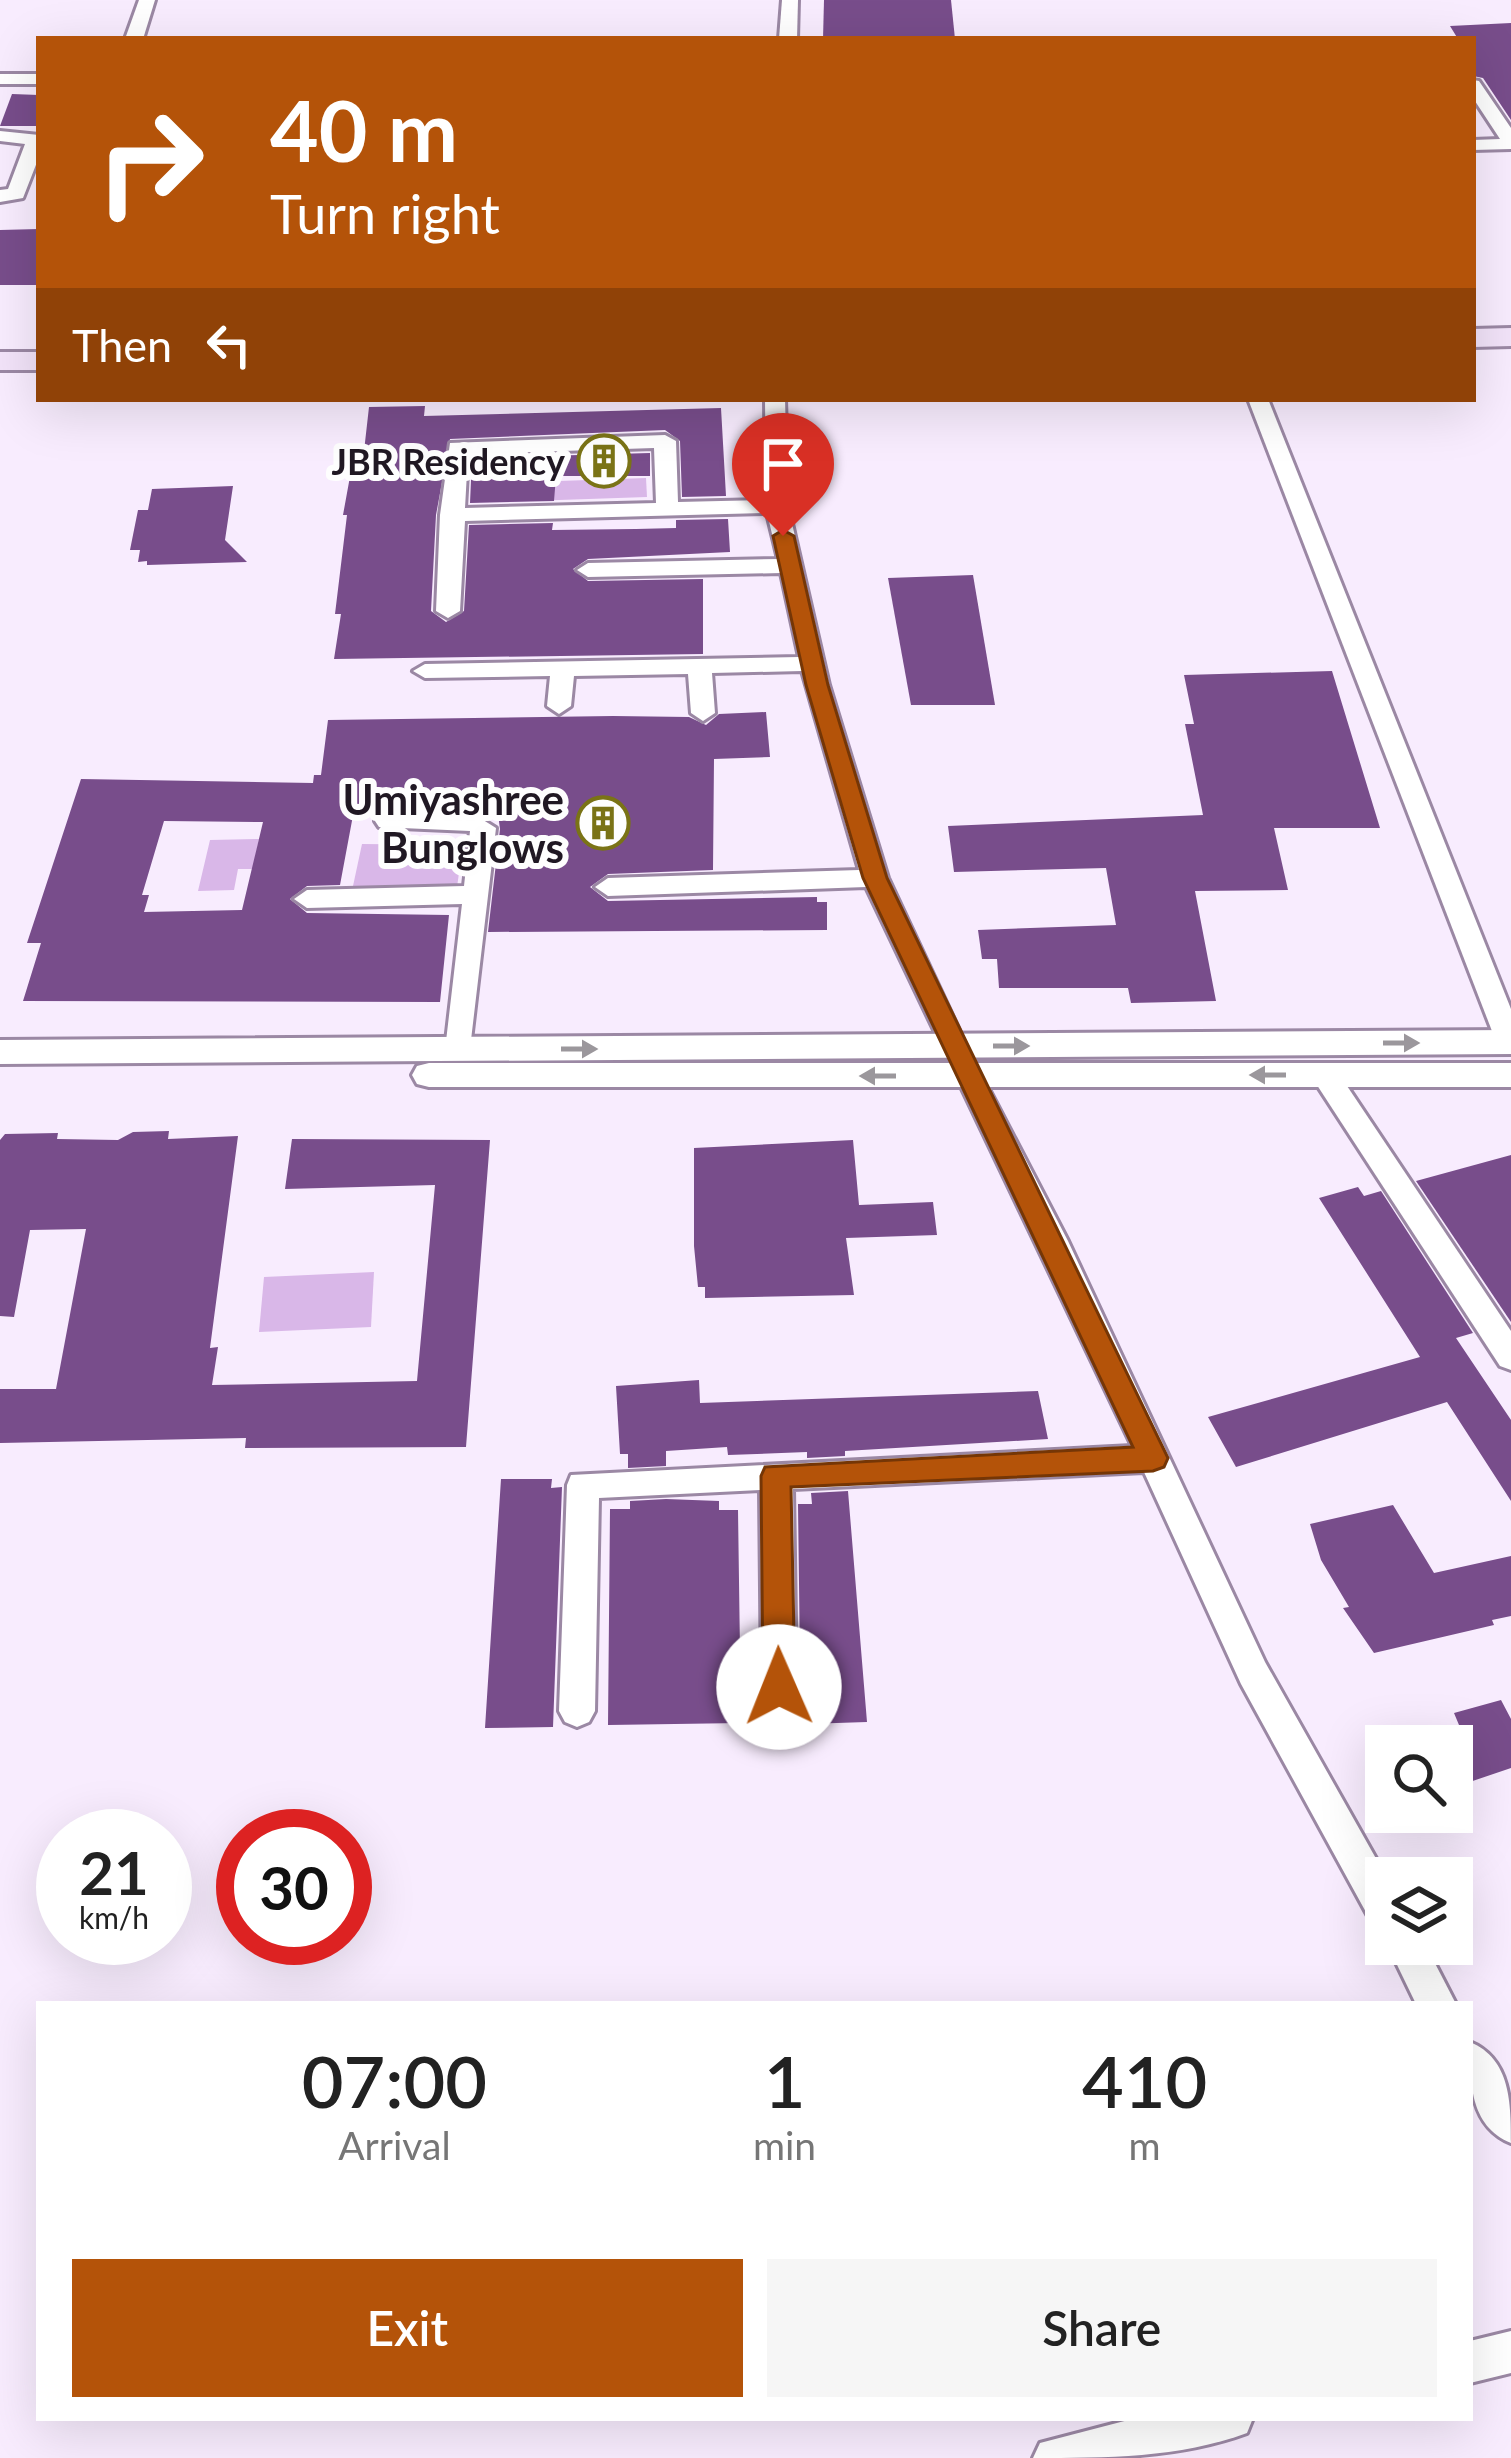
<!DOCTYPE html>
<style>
:root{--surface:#fff;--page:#f6f6f6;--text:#222;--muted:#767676;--accent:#b45309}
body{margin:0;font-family:Lato,sans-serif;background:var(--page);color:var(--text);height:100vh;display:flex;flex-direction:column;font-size:45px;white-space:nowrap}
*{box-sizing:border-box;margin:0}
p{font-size:39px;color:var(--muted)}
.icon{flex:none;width:66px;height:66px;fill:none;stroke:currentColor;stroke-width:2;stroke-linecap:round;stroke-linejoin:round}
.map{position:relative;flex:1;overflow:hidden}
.side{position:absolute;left:36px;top:2001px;width:1437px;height:420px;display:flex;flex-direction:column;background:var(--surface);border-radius:0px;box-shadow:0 12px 48px #0002}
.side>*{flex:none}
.banner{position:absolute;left:36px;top:36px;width:1440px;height:366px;border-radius:0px;box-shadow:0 12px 48px #0002;background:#b45309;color:#fff;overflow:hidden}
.tools{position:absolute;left:1365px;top:1725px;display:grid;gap:24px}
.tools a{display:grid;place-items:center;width:108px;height:108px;border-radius:0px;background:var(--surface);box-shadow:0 12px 48px #0002;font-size:60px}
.speed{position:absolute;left:36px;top:1809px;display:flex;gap:24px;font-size:60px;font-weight:700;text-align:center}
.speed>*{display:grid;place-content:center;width:156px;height:156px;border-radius:50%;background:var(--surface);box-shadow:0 12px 48px #0002;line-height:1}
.speed small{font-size:30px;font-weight:400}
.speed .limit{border:18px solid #d22;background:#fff;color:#111}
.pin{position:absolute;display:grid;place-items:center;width:102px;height:102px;color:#fff;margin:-123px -51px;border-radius:50% 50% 50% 0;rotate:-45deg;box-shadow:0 0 12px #0007}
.pin .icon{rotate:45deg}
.me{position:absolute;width:132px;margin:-66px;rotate:359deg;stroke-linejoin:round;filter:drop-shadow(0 0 9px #0008)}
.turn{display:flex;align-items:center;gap:42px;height:252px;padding:0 36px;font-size:54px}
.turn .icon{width:156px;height:156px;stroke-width:2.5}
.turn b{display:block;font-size:84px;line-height:102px}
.then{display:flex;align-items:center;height:114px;padding:0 36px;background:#0003;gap:24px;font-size:45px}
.eta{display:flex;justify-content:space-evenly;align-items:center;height:204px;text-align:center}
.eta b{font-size:72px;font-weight:600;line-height:84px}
.cta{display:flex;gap:24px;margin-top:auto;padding:24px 36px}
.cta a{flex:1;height:138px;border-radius:0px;background:var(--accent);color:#fff;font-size:48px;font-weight:600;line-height:138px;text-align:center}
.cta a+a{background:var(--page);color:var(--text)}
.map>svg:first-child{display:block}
.green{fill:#d9b7e8}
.building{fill:#784d8b;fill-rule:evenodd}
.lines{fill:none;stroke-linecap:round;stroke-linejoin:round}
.minor-casing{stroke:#9b88a4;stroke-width:6}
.tertiary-casing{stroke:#9b88a4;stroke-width:6}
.secondary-casing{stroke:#9b88a4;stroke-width:6}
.minor{fill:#fff;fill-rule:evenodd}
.tertiary{fill:#fff;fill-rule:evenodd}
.secondary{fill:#f2e3f9;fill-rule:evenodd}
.oneway{fill:#9b979c}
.route{fill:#b45309;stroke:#753606;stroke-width:3}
.labels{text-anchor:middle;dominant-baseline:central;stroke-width:12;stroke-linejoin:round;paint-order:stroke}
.far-poi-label{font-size:36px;font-weight:bold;fill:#201823;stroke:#fefefe;text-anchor:end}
.poi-label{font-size:42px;font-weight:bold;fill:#201823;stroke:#fefefe;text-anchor:end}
</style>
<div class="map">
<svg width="1511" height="2458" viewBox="0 0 1511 2458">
<rect width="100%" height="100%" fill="#f8ecfe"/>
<!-- green -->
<g class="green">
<path d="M646 478 647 497 498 502 499 483Z"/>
<path d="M259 839 253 869H238L234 890 198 891 210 840Z"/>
<path d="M362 844 463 845 457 887 353 886Z"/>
<path d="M374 1272 371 1327 259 1332 264 1277Z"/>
</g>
<!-- building -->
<g class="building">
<path d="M824 0H951L955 39H823Z"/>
<path d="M1511 23V120L1483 78 1473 76V39H1458L1450 26Z"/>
<path d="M12 94 39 95V126H0Z"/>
<path d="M39 229V285H0V230Z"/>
<path d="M425 406 424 416 721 408 726 496 682 497 680 441 665 430 450 439 436 515 431 611 446 622 464 611 469 525 553 523 552 530 636 529 676 528V520L728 519 730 552 588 559 573 569 588 581 703 579V654L334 659 341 614H335L347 515H343L353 460H363L369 407Z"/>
<path d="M650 453V476H556L554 501 470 503 472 458Z"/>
<path d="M233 486 225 540 247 562 147 565V561L138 562 140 550H130L138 510H148L152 489Z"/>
<path d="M973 575 995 705H911L888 578Z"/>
<path d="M1332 671 1380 828H1274L1288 890 1195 891 1216 1001 1131 1003 1128 988H999L997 959H982L978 930 1116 925 1106 868 954 872 948 826 1203 815 1185 724H1194L1184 675Z"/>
<path d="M766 712 770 757 714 759 713 870 608 874 590 887 608 901 817 897V902H827V930L488 932 500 829 497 807 354 810 340 885 307 886 290 899 307 913 449 915 440 1002 23 1001 41 943H27L81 779 313 783 314 775H321L328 720 613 716 689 717 706 725 719 714ZM164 821 263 822 242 910 144 912 149 895H142Z"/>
<path d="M169 1131 168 1139 238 1136 210 1348 218 1347 212 1385 417 1381 435 1185 285 1189 292 1139 490 1140 466 1447 245 1448 246 1438 0 1443V1389H56L86 1229 30 1230 14 1317 0 1316V1140L5 1134 58 1133 57 1139 118 1140 133 1132Z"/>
<path d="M853 1140 859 1205 933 1202 937 1235 846 1238 854 1295 705 1298V1287H698L694 1246V1148Z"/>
<path d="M1511 1155V1322L1416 1181Z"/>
<path d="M1358 1187 1364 1196 1381 1191 1473 1333 1456 1338 1511 1420V1501L1447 1402 1236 1467 1208 1417 1420 1357 1319 1198Z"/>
<path d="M699 1380 700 1403 1038 1391 1048 1439 845 1451V1456L807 1458V1452L728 1455 727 1447 666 1451V1466L628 1468V1454H620L616 1386Z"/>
<path d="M501 1479H552L551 1488 562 1487 553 1727 485 1728Z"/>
<path d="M848 1491 867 1722 806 1724 800 1661 798 1504H812L811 1493Z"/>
<path d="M666 1499 719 1501V1510H738L741 1723 608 1725 610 1509H630V1501Z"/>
<path d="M1393 1505 1434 1573 1511 1556V1616L1492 1620 1494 1625 1374 1653 1343 1608 1349 1607 1321 1560 1310 1524Z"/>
<path d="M1501 1700 1511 1719V1768L1452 1788V1727L1459 1725 1454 1713Z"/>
</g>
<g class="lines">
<!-- minor casing -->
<g class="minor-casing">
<g id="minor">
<path d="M139 0H155L143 39H125Z"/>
<path d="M782 0H798L797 39H779Z"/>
<rect x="0" y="74" width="39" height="10"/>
<path d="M1473 80 1479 81 1511 128V149L1473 150V140L1500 139 1473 98Z"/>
<path d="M0 131 39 135V157L23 198 0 202V190L8 189 25 144 0 141Z"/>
<path d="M765 399H785L788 506 829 685 888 878 967 1047 1068 1241 1265 1662 1387 1878 1386 1930 1373 1925 1241 1684 1144 1472 793 1489 796 1687 791 1698 779 1703 767 1698 762 1687 760 1490 599 1498 595 1711 589 1722 577 1727 565 1722 559 1711 567 1485 571 1475 1132 1446 866 887 608 896 595 887 608 878 859 870 802 671 712 673 715 713 703 721 691 713 688 674 574 676 571 706 559 714 547 706 550 676 425 678 413 671 425 664 799 657 781 573 588 577 577 570 588 563 778 559 767 513 465 521 460 611 448 618 436 611 440 515 450 443 665 435 676 441 678 502 766 500ZM654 448 656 503 465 508 468 454Z"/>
<path d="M1248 399H1268L1511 1009V1054L1497 1044Z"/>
<path d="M388 813H472L496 828 469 1057H449L445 1050 462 904 307 908 294 899 307 890 464 886 470 831 379 827 375 821 379 815Z"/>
<path d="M1325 1065 1335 1068 1511 1331V1370L1500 1366 1315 1082 1311 1075Z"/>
<path d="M1386 1942 1425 1944 1456 2004H1416Z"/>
<path d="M1470 2042C1511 2059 1511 2104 1511 2143 1469 2126 1470 2080 1470 2042Z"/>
<path d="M1511 2331V2373L1470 2383V2341Z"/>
<path d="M1136 2418H1253L1247 2433C1179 2458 1106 2458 1033 2458L1040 2443Z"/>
</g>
</g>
<!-- tertiary casing -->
<g class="tertiary-casing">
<g id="tertiary">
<path d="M1511 1030V1054L0 1064V1040Z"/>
<path d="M429 1063H1511V1087H429L417 1084 412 1075 417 1066Z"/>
</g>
</g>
<!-- secondary casing -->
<g class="secondary-casing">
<g id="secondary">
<path d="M1511 328V346L1473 347V329Z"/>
<rect x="0" y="352" width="39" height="18"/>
</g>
</g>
<!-- minor -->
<use href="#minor" class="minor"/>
<!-- tertiary -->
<use href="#tertiary" class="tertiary"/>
<!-- secondary -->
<use href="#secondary" class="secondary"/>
</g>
<!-- one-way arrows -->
<defs><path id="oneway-solid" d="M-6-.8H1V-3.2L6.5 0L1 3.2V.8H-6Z" transform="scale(3)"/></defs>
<g class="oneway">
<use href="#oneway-solid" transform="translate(1401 1043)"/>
<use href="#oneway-solid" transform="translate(1011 1046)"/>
<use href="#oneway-solid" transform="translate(579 1049)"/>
<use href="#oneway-solid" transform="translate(1268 1075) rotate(180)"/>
<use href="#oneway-solid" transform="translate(878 1076) rotate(-180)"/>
</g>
<!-- route -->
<path class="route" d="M783 530 794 536 828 685 887 878 1168 1458 1164 1467 1153 1471 791 1487 795 1687 791 1697 779 1701 768 1697 763 1687 761 1476 765 1467 1133 1447 863 878 806 685 773 536Z"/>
<!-- icons -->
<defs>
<g id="building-ring" transform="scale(2.7)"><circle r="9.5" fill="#fefefe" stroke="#7a7316" stroke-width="1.5"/><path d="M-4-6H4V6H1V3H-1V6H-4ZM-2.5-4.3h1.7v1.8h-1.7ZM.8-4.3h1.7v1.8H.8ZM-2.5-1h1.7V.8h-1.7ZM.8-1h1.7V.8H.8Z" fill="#7a7316"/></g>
</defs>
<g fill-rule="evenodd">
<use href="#building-ring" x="604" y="461"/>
<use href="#building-ring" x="603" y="823"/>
</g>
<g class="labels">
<!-- far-poi labels -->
<g class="far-poi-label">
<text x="565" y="461">JBR Residency</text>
</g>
<!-- poi labels -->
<g class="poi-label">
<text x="564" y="799">Umiyashree<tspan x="564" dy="48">Bunglows</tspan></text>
</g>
</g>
</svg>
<div class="tools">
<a><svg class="icon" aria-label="search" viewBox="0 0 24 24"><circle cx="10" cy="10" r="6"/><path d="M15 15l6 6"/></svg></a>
<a><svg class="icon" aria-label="layers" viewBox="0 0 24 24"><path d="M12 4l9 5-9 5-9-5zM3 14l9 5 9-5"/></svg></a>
</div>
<div class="speed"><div>21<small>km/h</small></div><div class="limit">30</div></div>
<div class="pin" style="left:783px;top:536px;background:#d93025"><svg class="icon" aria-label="arrive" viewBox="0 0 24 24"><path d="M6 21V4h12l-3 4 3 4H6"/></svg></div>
<svg class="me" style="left:779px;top:1687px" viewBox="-20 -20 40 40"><circle r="19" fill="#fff"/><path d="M0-13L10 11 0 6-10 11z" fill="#b45309"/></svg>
<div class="banner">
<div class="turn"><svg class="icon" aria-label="right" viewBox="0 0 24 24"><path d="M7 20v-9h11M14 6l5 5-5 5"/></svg><div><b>40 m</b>Turn right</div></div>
<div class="then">Then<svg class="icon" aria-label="left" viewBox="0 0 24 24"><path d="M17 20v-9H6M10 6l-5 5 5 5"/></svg></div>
</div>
<section class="side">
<div class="eta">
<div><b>07:00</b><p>Arrival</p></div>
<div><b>1</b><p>min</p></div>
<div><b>410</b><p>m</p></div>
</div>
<div class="cta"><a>Exit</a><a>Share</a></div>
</section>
</div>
